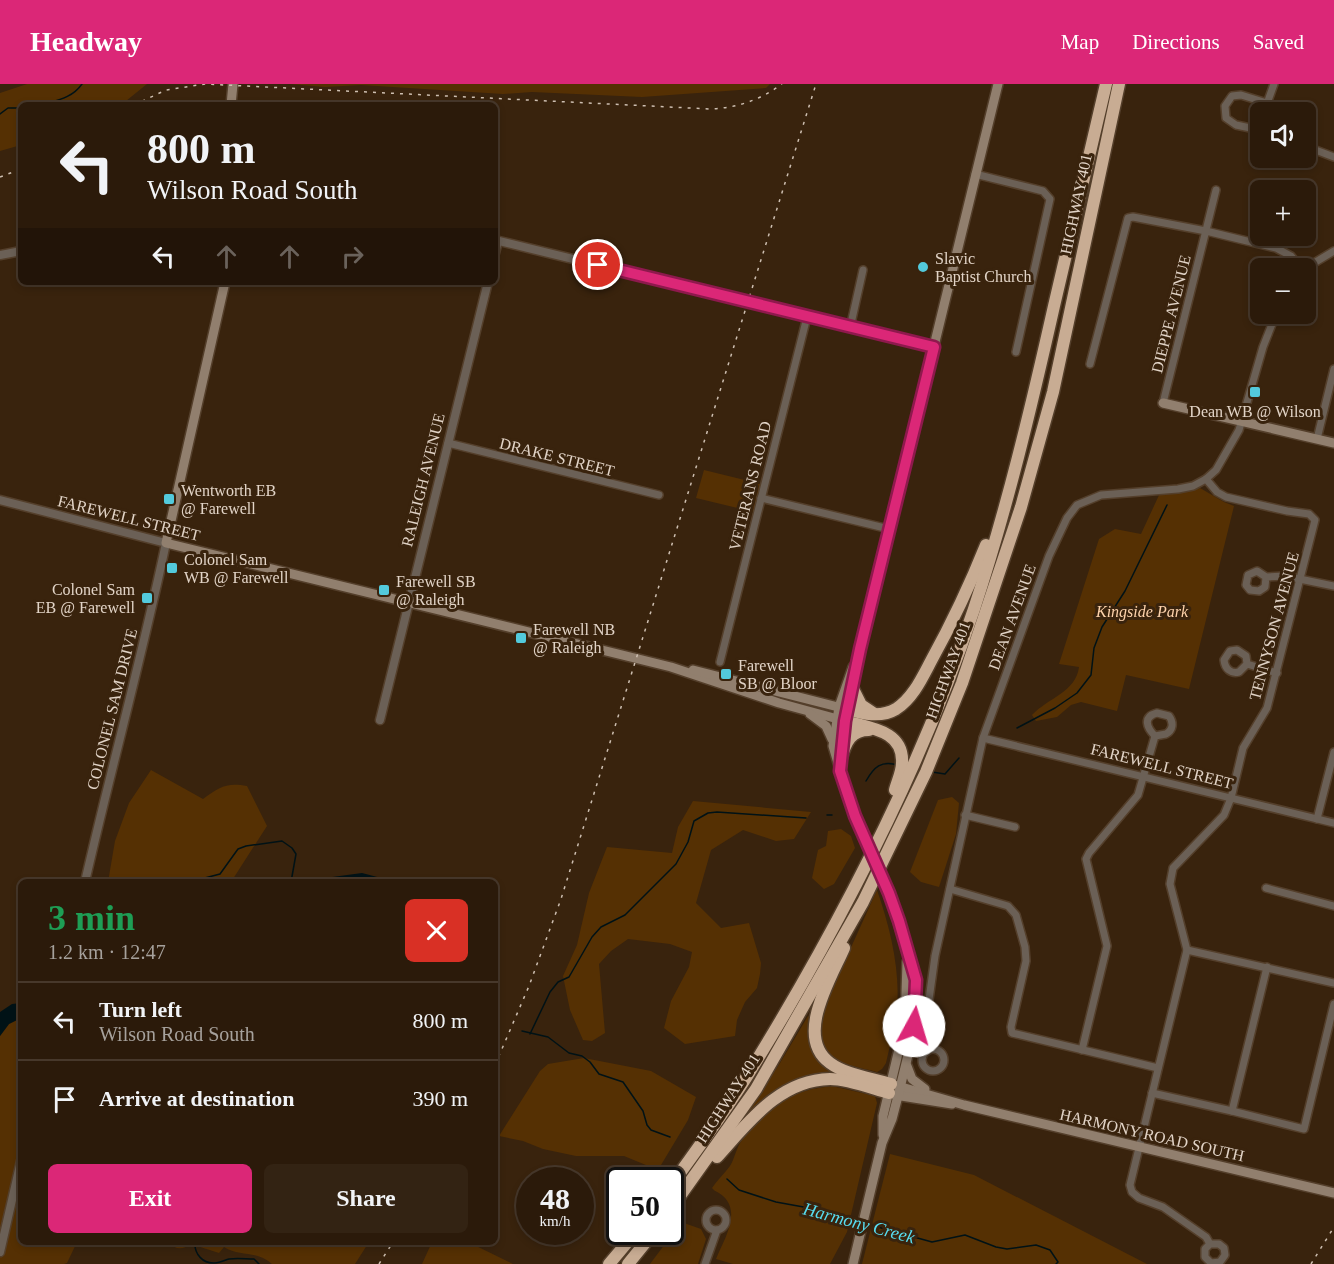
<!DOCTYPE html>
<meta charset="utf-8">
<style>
:root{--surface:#2b1a0a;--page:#332313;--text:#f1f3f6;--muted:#a6a19c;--line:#47382b;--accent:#db2777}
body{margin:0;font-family:Georgia,serif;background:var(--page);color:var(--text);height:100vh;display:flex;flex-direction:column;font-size:22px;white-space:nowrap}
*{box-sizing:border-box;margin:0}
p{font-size:20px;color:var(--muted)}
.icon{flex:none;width:33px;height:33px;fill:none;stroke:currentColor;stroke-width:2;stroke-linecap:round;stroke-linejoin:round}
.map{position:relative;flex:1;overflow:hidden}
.panel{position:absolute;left:18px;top:795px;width:480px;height:366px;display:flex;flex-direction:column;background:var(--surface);border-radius:9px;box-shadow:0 3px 9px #0003,0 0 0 2px var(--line)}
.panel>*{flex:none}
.guide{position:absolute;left:18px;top:18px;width:480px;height:183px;border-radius:9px;box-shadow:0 3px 9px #0003,0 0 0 2px var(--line);background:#2b1a0a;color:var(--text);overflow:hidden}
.buttons{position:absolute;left:1250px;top:18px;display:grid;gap:12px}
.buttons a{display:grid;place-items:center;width:66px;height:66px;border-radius:9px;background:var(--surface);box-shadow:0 3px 9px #0003,0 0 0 2px var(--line);font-size:30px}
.speed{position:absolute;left:516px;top:1083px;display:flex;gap:12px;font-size:30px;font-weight:700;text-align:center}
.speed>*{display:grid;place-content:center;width:78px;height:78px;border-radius:50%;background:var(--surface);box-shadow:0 3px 9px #0003,0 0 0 2px var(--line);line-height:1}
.speed small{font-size:15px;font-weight:400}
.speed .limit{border:3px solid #111;border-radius:9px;background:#fff;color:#111}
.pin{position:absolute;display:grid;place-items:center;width:51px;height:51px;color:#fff;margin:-26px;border:3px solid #fff;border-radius:50%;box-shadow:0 2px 6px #0007}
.me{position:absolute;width:66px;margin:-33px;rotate:6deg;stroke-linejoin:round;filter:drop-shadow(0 0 4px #0008)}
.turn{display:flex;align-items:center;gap:21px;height:126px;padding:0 30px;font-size:27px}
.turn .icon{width:78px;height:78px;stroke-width:2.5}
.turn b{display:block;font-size:42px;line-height:51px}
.lanes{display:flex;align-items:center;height:57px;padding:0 30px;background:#0003;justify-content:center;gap:30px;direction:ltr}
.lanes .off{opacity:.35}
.round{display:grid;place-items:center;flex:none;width:63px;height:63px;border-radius:9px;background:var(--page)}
.overview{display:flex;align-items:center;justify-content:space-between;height:102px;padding:0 30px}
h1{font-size:36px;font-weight:700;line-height:45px;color:#1e9e55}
.cta{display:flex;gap:12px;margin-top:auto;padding:12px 30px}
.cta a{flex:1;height:69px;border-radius:9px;background:var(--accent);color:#fff;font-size:24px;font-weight:700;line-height:69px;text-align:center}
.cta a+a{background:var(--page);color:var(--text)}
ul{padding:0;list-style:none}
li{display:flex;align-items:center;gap:18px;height:78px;padding:0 30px;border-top:2px solid var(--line)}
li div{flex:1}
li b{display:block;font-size:22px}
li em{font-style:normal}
header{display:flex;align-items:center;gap:36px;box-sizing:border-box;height:84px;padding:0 30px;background:var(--accent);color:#fff}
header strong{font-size:28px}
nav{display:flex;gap:33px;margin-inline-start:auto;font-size:21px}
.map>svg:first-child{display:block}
.green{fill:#553003}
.water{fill:#001216}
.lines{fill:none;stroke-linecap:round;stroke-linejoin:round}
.stream{stroke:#001216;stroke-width:1.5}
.minor-casing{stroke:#543f2b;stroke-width:10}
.tertiary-casing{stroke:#543f2b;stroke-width:11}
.secondary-casing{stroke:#543f2b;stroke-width:12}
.motorway-casing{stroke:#543f2b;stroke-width:15}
.minor{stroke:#6b6056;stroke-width:7}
.tertiary{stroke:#6b6056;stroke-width:8}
.secondary{stroke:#917f6e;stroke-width:9}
.motorway{stroke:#c8ac93;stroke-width:12}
.rail{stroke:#cebfb1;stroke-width:1.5;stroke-dasharray:3 6;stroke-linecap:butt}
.secondary-bridge-casing{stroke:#543f2b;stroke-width:12;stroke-linecap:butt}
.secondary-bridge{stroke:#917f6e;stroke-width:9}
.route-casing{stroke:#8e194d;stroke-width:15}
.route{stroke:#db2777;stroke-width:10}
.poi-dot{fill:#53cadc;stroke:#39230d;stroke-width:2}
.labels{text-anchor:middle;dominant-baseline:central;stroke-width:6;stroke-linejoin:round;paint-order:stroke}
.street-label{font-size:16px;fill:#e2d4c7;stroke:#39230d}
.poi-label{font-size:16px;fill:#e2d4c7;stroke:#39230d;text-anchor:start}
.park-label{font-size:16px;font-style:italic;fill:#fdd2ab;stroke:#39230d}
.water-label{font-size:18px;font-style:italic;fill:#57dcf0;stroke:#39230d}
</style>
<header>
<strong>Headway</strong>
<nav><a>Map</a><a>Directions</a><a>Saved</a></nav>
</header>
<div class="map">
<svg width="1334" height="1180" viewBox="0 0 1334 1180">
<rect width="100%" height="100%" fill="#39230d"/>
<!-- green -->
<g class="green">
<path d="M27 0H147L121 21H21V61L0 67V9Z"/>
<path d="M289 0H770L766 4 642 13 532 8 503 10 361 1 325 3Z"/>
<path d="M704 386 761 400 754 428 696 414Z"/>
<path d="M1200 404 1224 418 1234 422 1189 605 1126 591 1117 627 1081 618 1071 621 1057 633 1036 637 1032 631C1048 614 1076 608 1079 583L1059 580 1099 455 1115 445 1141 450 1160 409 1185 408Z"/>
<path d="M151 686 203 715C219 703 227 698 247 702L267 742 231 798H108L115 757 129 719Z"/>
<path d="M952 713 959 719 956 750 939 803 921 798 910 788 938 716Z"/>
<path d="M693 717 811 728 794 755 776 757 743 746 711 766 696 819 721 844 749 839 761 879 760 890 757 904 745 918 737 936 735 952 685 960 664 944 671 917 689 883 692 868 670 860 628 855 611 867 599 880 605 949 592 957 583 956 570 926 563 892 577 861 589 809 607 763 672 769 678 743Z"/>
<path d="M841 745 851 752 855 764 834 800 824 805 812 794 818 766 826 762 828 747Z"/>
<path d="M877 806C891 846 902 892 896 934 894 949 889 964 886 979L882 985 877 988C833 977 811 976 824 923Z"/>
<path d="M808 932 810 933C807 956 811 974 833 986L831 992 820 993 746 1036 743 1035 780 979Z"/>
<path d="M17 936 21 937V1158H77L67 1179 64 1180H0V952L9 940Z"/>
<path d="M584 974 651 987 696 1013 688 1036 658 1086 624 1072H576L543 1065 523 1057 499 1052 540 987 548 980Z"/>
<path d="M832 1002 875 1012 877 1019 847 1148 830 1180H733L716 1175C723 1157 742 1129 723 1112 719 1108 715 1108 712 1104 717 1096 725 1089 730 1082 735 1074 736 1064 742 1056 764 1022 792 1006 832 1002Z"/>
<path d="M890 1070 974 1091 1147 1180H862Z"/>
<path d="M684 1139 701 1145 706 1155 698 1180H650L674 1148Z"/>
<path d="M168 1158H369L355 1180H272C256 1166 240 1173 224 1163L219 1169 191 1160C182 1166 176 1166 168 1158Z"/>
<path d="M432 1158H468L513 1180H422Z"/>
</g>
<!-- water -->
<g class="water">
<path d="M362 789 381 794 386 798H321L325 794Z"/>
<path d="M21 919V937L17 936 9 940 0 952V928L12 920Z"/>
</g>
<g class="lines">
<!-- stream -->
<g class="stream">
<path d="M42 21C58 16 72 14 82 0"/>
<path d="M0 30 8 24H21"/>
<path d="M1017 644 1055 624 1077 609 1091 591 1094 564 1102 543 1125 507 1167 421"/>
<path d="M932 688 945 690 959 674"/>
<path d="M866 697C874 683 881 676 898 681"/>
<path d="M827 731H832"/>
<path d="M116 798H149"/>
<path d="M199 798 201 795 220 790 238 765 246 762 282 757 292 764 296 770 291 798"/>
<path d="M522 947 548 953 569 969 582 972 590 978 599 990 623 998 643 1027 647 1041 651 1046 670 1053"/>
<path d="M530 950 550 908 558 898 569 893 592 853 601 843 625 831 676 780 688 758 694 737 708 729 717 728 806 734"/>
<path d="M727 1095 739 1106 776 1118 820 1126 860 1138"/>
<path d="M867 1140 932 1158 965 1151 996 1163 1007 1165 1036 1161 1050 1166 1058 1178 1056 1180"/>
<path d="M195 1158C194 1170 203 1180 215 1179 220 1179 225 1176 229 1175 237 1174 246 1175 254 1175L259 1180"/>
</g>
<!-- minor casing -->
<g class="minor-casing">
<g id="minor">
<path d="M1264 28 1274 0"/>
<path d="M1260 46 1236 41 1226 34 1225 22 1232 12 1241 11 1267 19"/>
<path d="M1305 62 1334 73"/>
<path d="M975 90 1043 107 1050 115 1016 268"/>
<path d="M1305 187 1314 179 1334 167"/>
<path d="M850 244 863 186"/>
<path d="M1090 280 1128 134 1133 133 1206 147 1276 164 1291 172 1301 184"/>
<path d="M1163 319 1216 106"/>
<path d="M1317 355 1334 285"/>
<path d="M448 359 659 411"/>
<path d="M1206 395 1217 408 1226 413 1287 427 1309 430 1315 436 1267 624 1243 664 1231 714 1224 731 1173 784 1170 800 1187 866 1130 1101 1132 1108 1139 1114 1163 1123 1206 1153 1210 1160 1205 1165V1173L1211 1179 1220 1178 1225 1171 1224 1164 1219 1160H1210"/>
<path d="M761 414 889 445"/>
<path d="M1266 493 1265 503 1259 507 1250 506 1246 501 1248 491 1257 487 1266 493 1285 492 1334 502"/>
<path d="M720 578 807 233"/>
<path d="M1247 580 1239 588C1231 590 1225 585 1224 576L1230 567 1237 566 1246 572 1247 580 1277 589"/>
<path d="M983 654 1334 739"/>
<path d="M965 731 1015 743"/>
<path d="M1317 735 1334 668"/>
<path d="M1266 804 1334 822"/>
<path d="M950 805 1008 822 1016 831 1025 863 1026 877 1011 943 1012 949 1158 984"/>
<path d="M1187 866 1334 899"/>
<circle cx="933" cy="976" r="11"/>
<path d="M1082 966 1107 862 1086 775 1089 769 1138 711 1155 652 1166 650C1173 646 1174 639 1169 632L1157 629C1142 633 1147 644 1155 652"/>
<path d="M927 967 924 952 935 872 983 654 1049 472 1067 434 1077 421 1101 411 1178 405 1193 402 1206 395 1216 386 1239 346 1263 263 1276 230"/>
<path d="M1152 1009 1232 1027 1304 1045 1334 920"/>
<path d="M1232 1027 1267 883"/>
<circle cx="716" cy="1136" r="10"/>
<path d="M705 1180 717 1146"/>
</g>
</g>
<!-- tertiary casing -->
<g class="tertiary-casing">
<g id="tertiary">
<path d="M495 156 934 263"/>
<path d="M495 169 498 157"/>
<path d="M0 171 21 167"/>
<path d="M0 416 166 459C142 573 111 685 85 798"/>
<path d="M380 636 488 198"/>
<path d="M0 1168 21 1077"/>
</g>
</g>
<!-- secondary casing -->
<g class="secondary-casing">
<g id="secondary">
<path d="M231 21 233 0"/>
<path d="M225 198 166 459 671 583 779 619 845 637"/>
<path d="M1163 319 1334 359"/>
<path d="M853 583 839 623 833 662 849 716 862 750"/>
<path d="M693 586 842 624"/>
<path d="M810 630 826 642 832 655"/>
<path d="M840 687 845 637 860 565 998 0"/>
<path d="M907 982 912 995 925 1005"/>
<path d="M891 1000 964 1021 1334 1109"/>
<path d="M895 1011 952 1020"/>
<path d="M883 1051V1032L905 940 907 878"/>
<path d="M853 1180 882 1059 892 1035 898 1012 912 955 916 929V896L889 809"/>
</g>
</g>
<!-- motorway casing -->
<g class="motorway-casing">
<g id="motorway">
<path d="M853 605 861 621 873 629"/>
<path d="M847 625C863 630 881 634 896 625 913 614 922 594 931 577 952 539 970 501 986 461"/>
<path d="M845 637C869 644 904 646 902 679 902 688 897 698 895 706"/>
<path d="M841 674C846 658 851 646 869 646"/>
<path d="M844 864C831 894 794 953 830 979 846 991 872 994 891 1000"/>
<path d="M717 1073C748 1039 779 996 830 995 848 995 871 1004 889 1009"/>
<path d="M670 1103C697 1065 725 1028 749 989 839 843 920 688 974 525 1007 425 1031 324 1054 222 1071 148 1089 74 1106 0"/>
<path d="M670 1126 756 1005 863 818 926 688 962 599 1021 423 1053 308 1119 0"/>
<path d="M609 1180 636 1148"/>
<path d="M628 1180 654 1148"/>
</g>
</g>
<!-- minor -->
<use href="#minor" class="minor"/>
<!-- tertiary -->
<use href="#tertiary" class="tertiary"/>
<!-- secondary -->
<use href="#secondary" class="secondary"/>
<!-- motorway -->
<use href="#motorway" class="motorway"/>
<!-- rail -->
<g class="rail">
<path d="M134 21 166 6 205 0 710 25C737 24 760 16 782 0"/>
<path d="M0 93 21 85"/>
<path d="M495 981 529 902 561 815 816 0"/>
<path d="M379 1180 393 1158"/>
<path d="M1311 1180 1334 1143"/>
</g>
<!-- secondary-bridge casing -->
<g class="secondary-bridge-casing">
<path id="secondary-bridge" d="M862 750 889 809"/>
</g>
<!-- secondary-bridge -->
<use href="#secondary-bridge" class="secondary-bridge"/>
</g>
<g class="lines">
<!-- route casing -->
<g class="route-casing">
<path id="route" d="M598 181 934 263 860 565 845 637 840 687 855 732 889 809 899 837 916 896 914 942"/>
</g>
<!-- route -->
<use href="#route" class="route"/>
</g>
<!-- markers -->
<g class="poi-dot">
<circle cx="923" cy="183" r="6"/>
<rect x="1249" y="302" width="12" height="12" rx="3"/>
<rect x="163" y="409" width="12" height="12" rx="3"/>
<rect x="166" y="478" width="12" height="12" rx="3"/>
<rect x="378" y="500" width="12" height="12" rx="3"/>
<rect x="141" y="508" width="12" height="12" rx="3"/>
<rect x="515" y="548" width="12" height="12" rx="3"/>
<rect x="720" y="584" width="12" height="12" rx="3"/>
</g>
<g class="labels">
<!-- street labels -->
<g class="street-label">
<text transform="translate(1076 120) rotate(-78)">HIGHWAY 401</text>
<text transform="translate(1171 230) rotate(-76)">DIEPPE AVENUE</text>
<text transform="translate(557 373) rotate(14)">DRAKE STREET</text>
<text transform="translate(423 396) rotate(-76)">RALEIGH AVENUE</text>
<text transform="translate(750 402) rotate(-76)">VETERANS ROAD</text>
<text transform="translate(129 434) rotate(14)">FAREWELL STREET</text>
<text transform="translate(1012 533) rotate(-70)">DEAN AVENUE</text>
<text transform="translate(1274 542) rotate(-75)">TENNYSON AVENUE</text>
<text transform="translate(948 586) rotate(-70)">HIGHWAY 401</text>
<text transform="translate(112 625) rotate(-76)">COLONEL SAM DRIVE</text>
<text transform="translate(1162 682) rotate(14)">FAREWELL STREET</text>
<text transform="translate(728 1014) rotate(-57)">HIGHWAY 401</text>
<text transform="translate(1152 1051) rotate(13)">HARMONY ROAD SOUTH</text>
</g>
<!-- poi labels -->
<g class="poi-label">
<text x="935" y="174">Slavic<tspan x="935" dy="18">Baptist Church</tspan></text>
<text x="1255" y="327" text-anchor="middle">Dean WB @ Wilson</text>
<text x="181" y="406">Wentworth EB<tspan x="181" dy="18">@ Farewell</tspan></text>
<text x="184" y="475">Colonel Sam<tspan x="184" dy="18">WB @ Farewell</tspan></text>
<text x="396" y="497">Farewell SB<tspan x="396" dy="18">@ Raleigh</tspan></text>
<text x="135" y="505" text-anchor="end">Colonel Sam<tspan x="135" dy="18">EB @ Farewell</tspan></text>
<text x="533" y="545">Farewell NB<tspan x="533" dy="18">@ Raleigh</tspan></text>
<text x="738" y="581">Farewell<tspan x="738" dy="18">SB @ Bloor</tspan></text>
</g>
<!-- park labels -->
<g class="park-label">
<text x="1142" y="527">Kingside Park</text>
</g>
<!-- water labels -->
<g class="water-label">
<text transform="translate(859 1139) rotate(15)">Harmony Creek</text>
</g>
</g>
</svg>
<div class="buttons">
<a><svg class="icon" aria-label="sound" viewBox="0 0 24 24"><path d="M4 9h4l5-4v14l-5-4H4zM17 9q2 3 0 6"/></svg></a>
<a>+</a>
<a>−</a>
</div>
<div class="speed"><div>48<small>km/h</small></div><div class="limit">50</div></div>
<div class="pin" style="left:598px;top:181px;background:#d93025"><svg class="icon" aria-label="arrive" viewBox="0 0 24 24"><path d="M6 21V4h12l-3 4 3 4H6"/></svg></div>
<svg class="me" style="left:914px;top:942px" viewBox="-20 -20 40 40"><circle r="19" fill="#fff"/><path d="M0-13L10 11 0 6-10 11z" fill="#db2777"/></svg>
<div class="guide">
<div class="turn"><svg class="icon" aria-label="left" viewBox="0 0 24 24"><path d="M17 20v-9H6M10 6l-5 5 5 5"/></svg><div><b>800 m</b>Wilson Road South</div></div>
<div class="lanes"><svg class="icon" aria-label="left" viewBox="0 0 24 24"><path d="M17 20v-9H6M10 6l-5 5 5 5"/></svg><svg class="icon off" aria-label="ahead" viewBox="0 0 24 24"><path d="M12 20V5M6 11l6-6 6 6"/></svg><svg class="icon off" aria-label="ahead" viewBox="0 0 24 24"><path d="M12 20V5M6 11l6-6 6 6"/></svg><svg class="icon off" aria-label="right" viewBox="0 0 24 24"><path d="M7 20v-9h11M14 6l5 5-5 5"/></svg></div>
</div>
<section class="panel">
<div class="overview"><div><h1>3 min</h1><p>1.2 km · 12:47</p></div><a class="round" style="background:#d93025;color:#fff"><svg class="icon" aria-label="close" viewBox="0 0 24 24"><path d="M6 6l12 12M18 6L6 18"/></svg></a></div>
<ul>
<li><svg class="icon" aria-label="left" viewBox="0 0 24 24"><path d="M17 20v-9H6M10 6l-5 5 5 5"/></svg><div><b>Turn left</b><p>Wilson Road South</p></div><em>800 m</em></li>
<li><svg class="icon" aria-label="arrive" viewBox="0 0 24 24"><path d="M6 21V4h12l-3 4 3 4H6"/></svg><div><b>Arrive at destination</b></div><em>390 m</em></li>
</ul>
<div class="cta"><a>Exit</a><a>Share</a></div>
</section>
</div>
